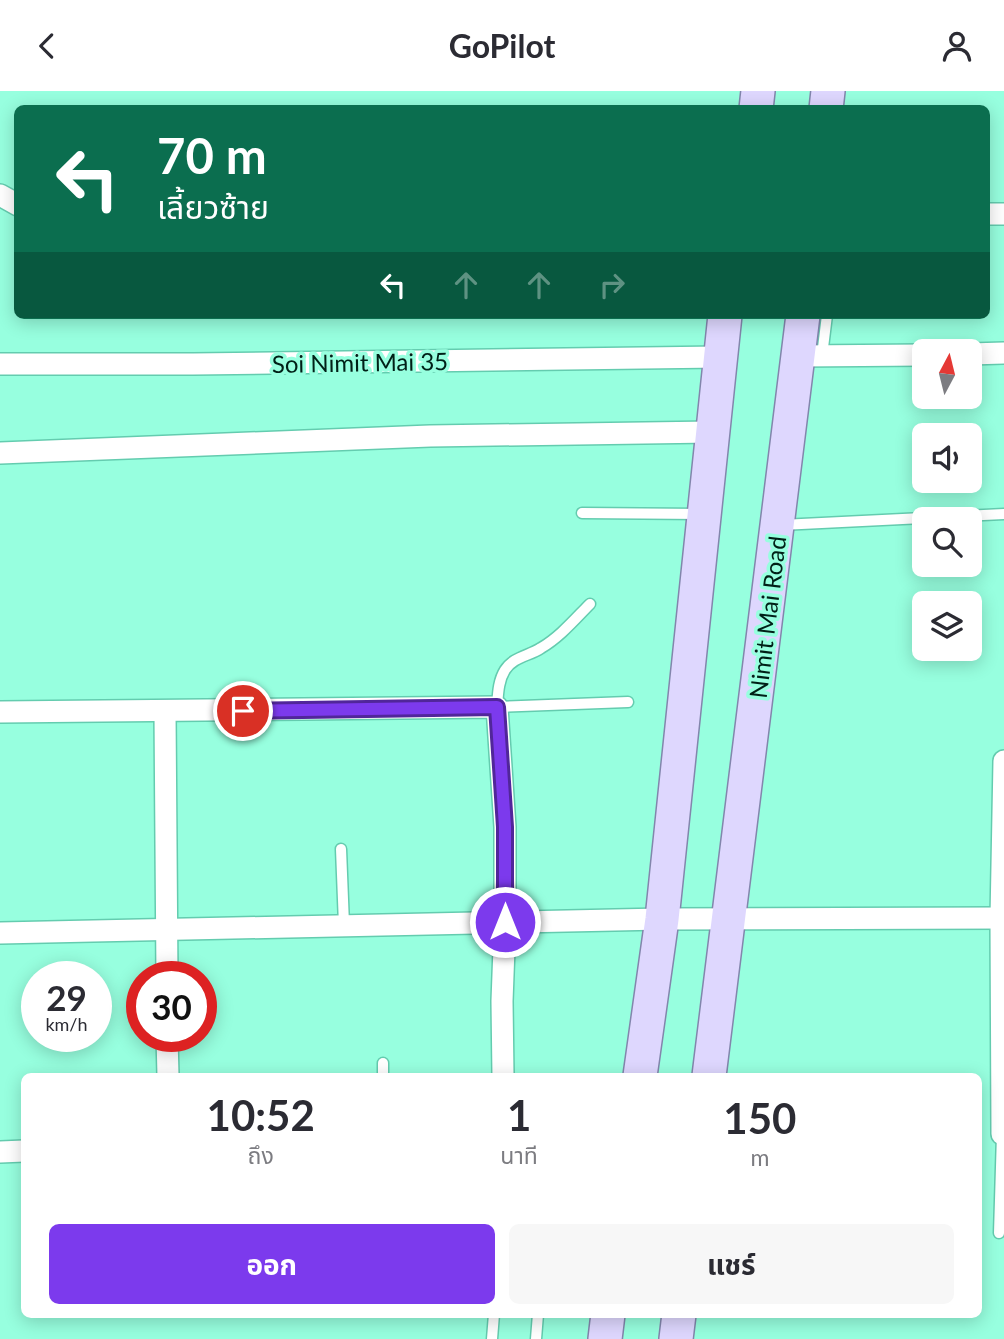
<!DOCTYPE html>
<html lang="th">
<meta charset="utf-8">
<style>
:root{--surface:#fff;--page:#f7f7f7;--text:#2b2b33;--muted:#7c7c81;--accent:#7c3aed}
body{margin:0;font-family:Lato,"Noto Sans Thai",sans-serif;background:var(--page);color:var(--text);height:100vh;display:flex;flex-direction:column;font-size:26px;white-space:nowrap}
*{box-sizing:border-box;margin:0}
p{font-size:23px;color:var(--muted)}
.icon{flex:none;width:38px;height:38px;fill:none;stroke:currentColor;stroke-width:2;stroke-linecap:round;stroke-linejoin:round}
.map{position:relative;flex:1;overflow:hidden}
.side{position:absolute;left:21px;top:982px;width:961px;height:245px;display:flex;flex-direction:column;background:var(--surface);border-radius:10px;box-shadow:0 4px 18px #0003}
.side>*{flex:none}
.hud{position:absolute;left:14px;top:14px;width:976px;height:214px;border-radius:10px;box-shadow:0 4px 18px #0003;background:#0b6e4f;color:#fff;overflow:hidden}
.needle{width:46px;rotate:7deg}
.tools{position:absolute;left:912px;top:248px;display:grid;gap:14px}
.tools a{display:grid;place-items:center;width:70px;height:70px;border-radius:10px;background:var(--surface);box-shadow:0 4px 18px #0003;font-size:35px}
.speed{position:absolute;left:21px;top:870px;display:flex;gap:14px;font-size:35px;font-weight:700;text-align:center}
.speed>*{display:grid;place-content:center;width:91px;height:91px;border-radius:50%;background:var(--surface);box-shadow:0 4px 18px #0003;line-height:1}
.speed small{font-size:18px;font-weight:400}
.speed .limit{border:10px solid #d22;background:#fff;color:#111}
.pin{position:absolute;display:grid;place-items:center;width:60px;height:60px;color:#fff;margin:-30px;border:4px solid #fff;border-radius:50%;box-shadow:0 2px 7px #0007}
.me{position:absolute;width:77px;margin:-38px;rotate:0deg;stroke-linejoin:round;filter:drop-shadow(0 0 5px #0008)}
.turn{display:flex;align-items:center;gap:24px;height:147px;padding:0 28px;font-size:32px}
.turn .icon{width:91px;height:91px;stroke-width:2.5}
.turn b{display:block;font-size:49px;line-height:60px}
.lanes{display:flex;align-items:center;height:66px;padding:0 28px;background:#0003;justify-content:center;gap:35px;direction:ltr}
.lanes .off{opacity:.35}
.eta{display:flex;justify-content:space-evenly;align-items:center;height:119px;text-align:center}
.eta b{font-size:42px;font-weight:700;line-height:49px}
.action{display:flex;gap:14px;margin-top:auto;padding:14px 28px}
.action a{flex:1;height:80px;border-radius:10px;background:var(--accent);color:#fff;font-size:28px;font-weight:700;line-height:80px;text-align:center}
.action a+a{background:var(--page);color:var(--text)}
header{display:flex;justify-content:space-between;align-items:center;height:91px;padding:0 28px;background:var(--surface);font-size:32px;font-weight:700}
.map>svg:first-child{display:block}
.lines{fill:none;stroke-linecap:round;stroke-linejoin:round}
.lane-casing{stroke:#64ccaf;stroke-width:13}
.street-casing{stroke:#64ccaf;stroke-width:24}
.primary-casing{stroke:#8286ac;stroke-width:36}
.lane{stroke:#fff;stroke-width:10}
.street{stroke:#fff;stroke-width:21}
.primary{stroke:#ded7fe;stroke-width:33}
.route-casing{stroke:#51269a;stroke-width:18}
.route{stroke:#7c3aed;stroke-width:12}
.labels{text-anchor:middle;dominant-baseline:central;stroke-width:7;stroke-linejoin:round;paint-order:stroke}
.street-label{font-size:24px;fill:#002017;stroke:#97ffdf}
</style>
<header><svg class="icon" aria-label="back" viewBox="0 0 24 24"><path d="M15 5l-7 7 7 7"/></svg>GoPilot<svg class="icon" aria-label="person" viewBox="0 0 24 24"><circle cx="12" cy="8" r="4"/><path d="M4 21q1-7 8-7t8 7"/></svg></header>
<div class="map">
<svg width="1004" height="1248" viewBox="0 0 1004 1248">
<rect width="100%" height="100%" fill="#97ffdf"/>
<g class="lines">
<!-- lane casing -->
<g class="lane-casing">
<g id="lane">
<path d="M822 265 827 224"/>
<path d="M582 422 702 423"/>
<path d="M781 434 1004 423"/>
<path d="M590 513C575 528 560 546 541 557 529 565 513 566 505 579 498 590 498 604 497 616L628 611"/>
<path d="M341 758 344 834"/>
<path d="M383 972V985"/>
<path d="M999 1142 1002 1043"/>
<path d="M492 1248 494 1223"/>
<path d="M536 1248 538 1223"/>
</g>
</g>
<!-- street casing -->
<g class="street-casing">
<g id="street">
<path d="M0 104 18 114"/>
<path d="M987 123H1004"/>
<path d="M970 263 1004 262"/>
<path d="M799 265 924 264"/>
<path d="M0 273H193L720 266"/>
<path d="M0 362 430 345 712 341"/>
<path d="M0 621 497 616 505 736V831L502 910 503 985"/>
<path d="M165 621 167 886"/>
<path d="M1004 670 1001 827 1002 1043H1004"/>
<path d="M0 842 662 828 1004 827"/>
<path d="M167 945 168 985"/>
<path d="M0 1061 24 1060"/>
</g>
</g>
<!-- primary casing -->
<g class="primary-casing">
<g id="primary">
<path d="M756 18 758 0"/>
<path d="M826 18 828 0"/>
<path d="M640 985 662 828 725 224"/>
<path d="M709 985 803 224"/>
<path d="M605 1248 608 1223"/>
<path d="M676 1248 679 1223"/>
</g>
</g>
<!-- lane -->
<use href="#lane" class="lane"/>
<!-- street -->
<use href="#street" class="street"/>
<!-- primary -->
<use href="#primary" class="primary"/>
</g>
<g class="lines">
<!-- route casing -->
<g class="route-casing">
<path id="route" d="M243 620 497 616 505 736V831"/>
</g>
<!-- route -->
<use href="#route" class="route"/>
</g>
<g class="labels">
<!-- street labels -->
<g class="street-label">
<text transform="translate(360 271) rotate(-1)">Soi Nimit Mai 35</text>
<text transform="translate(767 526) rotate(-83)">Nimit Mai Road</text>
</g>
</g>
</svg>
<div class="tools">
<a><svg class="needle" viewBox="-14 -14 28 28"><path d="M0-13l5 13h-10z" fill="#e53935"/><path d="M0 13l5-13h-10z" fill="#7c7c81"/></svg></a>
<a><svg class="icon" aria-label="sound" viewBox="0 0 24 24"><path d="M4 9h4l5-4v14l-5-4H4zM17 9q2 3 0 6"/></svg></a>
<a><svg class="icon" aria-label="search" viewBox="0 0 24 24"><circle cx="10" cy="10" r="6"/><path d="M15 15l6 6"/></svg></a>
<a><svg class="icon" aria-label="layers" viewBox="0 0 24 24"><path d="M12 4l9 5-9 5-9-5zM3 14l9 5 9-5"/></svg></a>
</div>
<div class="speed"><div>29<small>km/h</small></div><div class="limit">30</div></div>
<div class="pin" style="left:243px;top:620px;background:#d93025"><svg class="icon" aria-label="arrive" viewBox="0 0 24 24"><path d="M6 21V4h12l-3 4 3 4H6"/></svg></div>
<svg class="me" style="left:505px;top:831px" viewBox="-20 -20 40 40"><circle r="17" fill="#7c3aed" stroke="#fff" stroke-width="3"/><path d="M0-11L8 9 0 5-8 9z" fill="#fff"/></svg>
<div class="hud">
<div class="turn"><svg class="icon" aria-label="left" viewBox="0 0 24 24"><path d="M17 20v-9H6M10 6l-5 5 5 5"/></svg><div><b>70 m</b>เลี้ยวซ้าย</div></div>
<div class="lanes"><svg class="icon" aria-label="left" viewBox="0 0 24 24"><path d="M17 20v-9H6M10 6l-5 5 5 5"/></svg><svg class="icon off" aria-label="ahead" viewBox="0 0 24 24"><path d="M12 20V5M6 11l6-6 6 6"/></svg><svg class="icon off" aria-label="ahead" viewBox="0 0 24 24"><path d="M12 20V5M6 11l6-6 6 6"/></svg><svg class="icon off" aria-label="right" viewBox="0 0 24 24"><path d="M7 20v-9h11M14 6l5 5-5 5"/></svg></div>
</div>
<section class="side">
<div class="eta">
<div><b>10:52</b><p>ถึง</p></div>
<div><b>1</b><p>นาที</p></div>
<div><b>150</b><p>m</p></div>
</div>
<div class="action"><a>ออก</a><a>แชร์</a></div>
</section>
</div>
